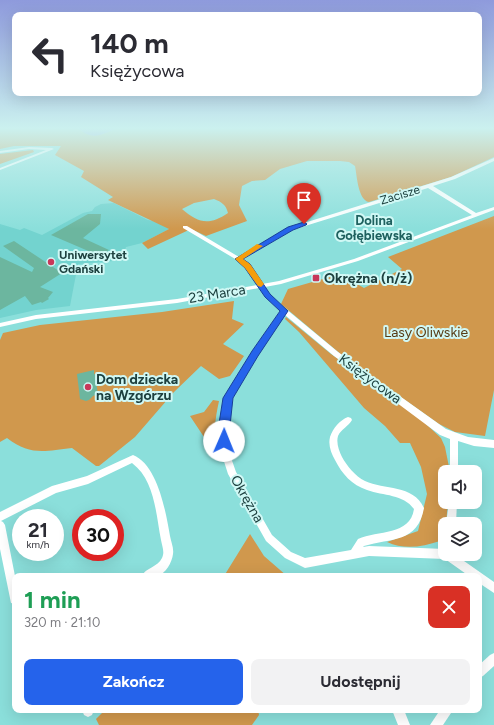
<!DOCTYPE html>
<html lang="pl">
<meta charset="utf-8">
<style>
:root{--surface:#fff;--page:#f2f2f3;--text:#2b2b33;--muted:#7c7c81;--accent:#2563eb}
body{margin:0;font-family:Figtree,sans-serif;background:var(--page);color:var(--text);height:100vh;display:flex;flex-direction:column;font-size:15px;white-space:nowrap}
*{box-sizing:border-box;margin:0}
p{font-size:13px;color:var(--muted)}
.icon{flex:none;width:22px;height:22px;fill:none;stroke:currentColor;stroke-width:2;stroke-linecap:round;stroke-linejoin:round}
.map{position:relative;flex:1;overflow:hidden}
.details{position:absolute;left:12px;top:573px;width:470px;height:140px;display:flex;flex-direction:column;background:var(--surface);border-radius:8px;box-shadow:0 4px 16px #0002}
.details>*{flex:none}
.banner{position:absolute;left:12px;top:12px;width:470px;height:84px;border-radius:8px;box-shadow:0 4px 16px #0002;background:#fff;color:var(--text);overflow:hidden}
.buttons{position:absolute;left:438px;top:465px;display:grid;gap:8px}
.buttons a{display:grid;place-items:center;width:44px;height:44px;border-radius:8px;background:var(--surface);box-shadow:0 4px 16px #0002;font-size:20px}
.speed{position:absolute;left:12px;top:509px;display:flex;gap:8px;font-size:20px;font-weight:700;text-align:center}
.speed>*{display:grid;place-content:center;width:52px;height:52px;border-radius:50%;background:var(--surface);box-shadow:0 4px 16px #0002;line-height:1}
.speed small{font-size:10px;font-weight:400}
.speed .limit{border:6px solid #d22;background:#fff;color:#111}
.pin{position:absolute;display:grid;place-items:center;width:34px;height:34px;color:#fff;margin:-41px -17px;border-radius:50% 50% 50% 0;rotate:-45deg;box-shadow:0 0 4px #0007}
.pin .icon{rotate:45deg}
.me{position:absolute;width:44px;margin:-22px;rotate:1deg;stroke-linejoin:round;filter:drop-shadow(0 0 3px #0008)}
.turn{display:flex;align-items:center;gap:14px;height:84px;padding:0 12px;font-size:18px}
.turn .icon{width:52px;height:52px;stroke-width:2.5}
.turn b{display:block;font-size:28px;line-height:34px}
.round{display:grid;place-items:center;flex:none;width:42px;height:42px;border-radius:8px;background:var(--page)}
.summary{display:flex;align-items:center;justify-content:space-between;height:68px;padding:0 12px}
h1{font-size:24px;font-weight:700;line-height:30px;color:#1e9e55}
.primary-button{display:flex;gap:8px;margin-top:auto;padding:8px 12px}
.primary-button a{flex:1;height:46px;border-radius:8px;background:var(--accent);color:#fff;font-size:16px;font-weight:700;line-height:46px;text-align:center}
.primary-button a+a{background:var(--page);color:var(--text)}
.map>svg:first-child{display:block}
.built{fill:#73d3cf}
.green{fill:#d0984d;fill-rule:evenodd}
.water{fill:#a872c9}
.building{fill:#6cb69f}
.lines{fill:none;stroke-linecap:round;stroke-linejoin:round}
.street{fill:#fff;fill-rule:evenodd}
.route{fill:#2563eb;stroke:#184099}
.slow{fill:#f59e0b}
.poi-dot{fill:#c8385a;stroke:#d0f8f5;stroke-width:1.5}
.labels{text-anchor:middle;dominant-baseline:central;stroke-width:4;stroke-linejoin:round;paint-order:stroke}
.far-street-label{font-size:12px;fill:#1d403f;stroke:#d0f8f5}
.far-poi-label{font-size:12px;font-weight:bold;fill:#1d403f;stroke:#d0f8f5;text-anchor:start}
.far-neighbourhood-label{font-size:13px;font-weight:bold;fill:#1e615f;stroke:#d0f8f5}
.poi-label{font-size:14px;font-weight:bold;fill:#1d403f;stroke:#d0f8f5;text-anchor:start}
.street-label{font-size:14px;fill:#1d403f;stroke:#d0f8f5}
.park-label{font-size:14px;fill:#573b14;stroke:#d0f8f5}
</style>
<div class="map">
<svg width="494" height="725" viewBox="0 0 494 725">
<rect width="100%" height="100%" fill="#8bdfdb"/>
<!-- built -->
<path class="built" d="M114 203 148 220 158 222 169 229 142 243 126 247 125 250V260L78 264 70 306 36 310 0 318V224L20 230 24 228 42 235 83 213 92 211 95 207 101 204Z"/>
<!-- green -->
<g class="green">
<path d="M0 128H78C92 139 103 134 117 128H494V157L451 177 369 202C358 200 357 176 355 166L349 162 340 161H307L280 169 265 180 252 181 242 186 239 205 247 221 206 236 191 229 148 249 142 243 169 229 108 200 113 197 81 177 84 171 55 155 61 146H14L0 149ZM214 199C222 202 226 205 228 213 209 226 198 223 182 209L194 203Z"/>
<path d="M33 150 34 152 0 164V154Z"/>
<path d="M494 216V390L485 436 455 432 439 424 343 356 281 304 288 289 340 274 364 288 402 269 388 257Z"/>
<path d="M234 301 232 319 244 324 223 344 244 356 230 376 219 379 201 366 174 392 135 437 99 466H96L72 448C45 451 30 456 7 438L0 442V340L3 333 40 325 162 312Z"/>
<path d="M286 317 331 354 411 410 441 438 445 447 450 472H445V502H448L446 524H445V530L440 541C422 547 404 550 387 542L418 531 427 494 421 467 410 443H400L385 426 364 408 299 332 285 319Z"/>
<path d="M213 400 219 401C215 419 213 436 216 455L190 416 204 412Z"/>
<path d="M250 534 264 556 287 576H224Z"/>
<path d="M105 710H258L259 715 252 725H99L96 719Z"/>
</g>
<!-- water -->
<path class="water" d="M78 128H117C101 135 93 141 78 128Z"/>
<!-- building -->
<g class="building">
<path d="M88 214H101L100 224 83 238 109 250 100 256 51 235Z"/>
<path d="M14 241 62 273 40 287 53 292 48 298 49 299 42 303 41 302 32 305 25 296 0 310V257L32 272 34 268 3 246Z"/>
<path d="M94 370V374L101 376 96 382 98 394 93 396 89 400 86 401 80 399 77 374Z"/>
</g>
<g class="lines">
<!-- street -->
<g class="street">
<path d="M29 147 52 148 54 149 0 170V168L46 150 29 149 0 153V151Z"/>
<path d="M494 158V161L455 179 433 186 476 213 494 207V210L358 261 281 284 265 287 269 294 286 309 338 352 446 429 468 437 494 440V448L474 446 458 441V472H450V439L440 435 334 356 285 315 257 355 235 392 231 405 227 430 229 452 236 472 272 535 291 552 305 558 351 550 358 539C378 530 410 536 414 509 403 494 384 496 367 490 352 485 342 474 335 460 331 453 328 445 330 437 333 428 340 420 348 417L351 418 352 420C349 426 341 429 338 436 336 443 339 451 342 457 347 466 355 476 365 481 384 490 413 484 424 508 418 543 391 538 364 546L363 547 369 546 445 549V554H454L494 582V593L479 583V576H469L445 559 369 556 305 568 285 558 266 541 228 474 221 452 219 430 223 405 229 389 253 351 280 311 265 296 259 288 177 303 36 319 0 327V323L36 315 177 299 257 285 242 263 183 228V226H187L239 257 288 228 451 177ZM428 188 472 215 354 259 279 281 262 284 246 261 243 259 292 230Z"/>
<path d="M133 455C158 465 166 513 170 536 171 542 174 548 173 554 172 562 166 574 157 576 153 577 147 576 142 576 145 568 158 567 162 558 165 552 162 546 161 540 156 515 155 480 132 463L88 484 56 493 1 521 3 522 5 525 15 576V604L11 603 0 549V512L52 486 87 476Z"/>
<path d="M449 502H457L456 524H446Z"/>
<path d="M494 653V666L483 676 479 678V665L490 655Z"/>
<path d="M82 710H94L92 715 88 717 84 715Z"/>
<path d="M392 710H404L410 725H398Z"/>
<path d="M440 710H453L443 725H430Z"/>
</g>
</g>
<!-- sky -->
<linearGradient id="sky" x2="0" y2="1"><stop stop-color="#8e9adc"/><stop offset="0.56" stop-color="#cbf1ef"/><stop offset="1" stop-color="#cbf1ef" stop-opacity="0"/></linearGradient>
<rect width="494" height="229" fill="url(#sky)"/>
<!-- route -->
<path class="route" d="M304 222 307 224 306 225 293 230 243 259 250 264 270 294 288 311 258 356 233 398 228 444 224 446 220 444 218 430 223 398 252 351 280 311 265 297 245 268 235 259 288 227Z"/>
<!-- slow -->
<path class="slow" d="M257 244 263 246 243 259 250 264 264 284 261 287 258 286 245 268 235 259Z"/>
<!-- markers -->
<g class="poi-dot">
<circle cx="51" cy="262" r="4"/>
<rect x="312" y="274" width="8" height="8" rx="2"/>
<circle cx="88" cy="387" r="4"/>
</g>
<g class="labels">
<!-- far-street labels -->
<g class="far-street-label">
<text transform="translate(400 195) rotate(-17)">Zacisze</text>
</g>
<!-- far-poi labels -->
<g class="far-poi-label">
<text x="59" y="255">Uniwersytet<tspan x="59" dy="14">Gdański</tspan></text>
</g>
<!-- far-neighbourhood labels -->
<g class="far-neighbourhood-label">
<text x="374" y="220">Dolina<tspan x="374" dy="15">Gołębiewska</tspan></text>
</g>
<!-- poi labels -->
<g class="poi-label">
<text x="324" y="278">Okrężna (n/ż)</text>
<text x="96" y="379">Dom dziecka<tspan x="96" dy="16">na Wzgórzu</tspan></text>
</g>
<!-- street labels -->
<g class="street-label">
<text transform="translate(217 294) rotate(-9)">23 Marca</text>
<text transform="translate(370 379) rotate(36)">Księżycowa</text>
<text transform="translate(247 499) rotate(60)">Okrężna</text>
</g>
<!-- park labels -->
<g class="park-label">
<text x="426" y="332">Lasy Oliwskie</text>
</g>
</g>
</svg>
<div class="buttons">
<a><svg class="icon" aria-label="sound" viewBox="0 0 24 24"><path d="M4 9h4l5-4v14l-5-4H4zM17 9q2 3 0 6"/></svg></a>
<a><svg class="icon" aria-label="layers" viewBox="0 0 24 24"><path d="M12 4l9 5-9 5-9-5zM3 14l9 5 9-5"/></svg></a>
</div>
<div class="speed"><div>21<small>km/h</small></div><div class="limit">30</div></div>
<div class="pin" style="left:304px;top:224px;background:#d93025"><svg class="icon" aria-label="arrive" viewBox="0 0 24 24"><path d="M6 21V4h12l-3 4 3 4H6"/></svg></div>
<svg class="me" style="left:224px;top:441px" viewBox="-20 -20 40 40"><circle r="19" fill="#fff"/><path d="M0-13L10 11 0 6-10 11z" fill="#2563eb"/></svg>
<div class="banner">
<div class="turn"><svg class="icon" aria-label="left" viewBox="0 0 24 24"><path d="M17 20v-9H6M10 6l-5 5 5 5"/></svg><div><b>140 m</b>Księżycowa</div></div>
</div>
<section class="details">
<div class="summary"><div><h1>1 min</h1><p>320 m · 21:10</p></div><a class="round" style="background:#d93025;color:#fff"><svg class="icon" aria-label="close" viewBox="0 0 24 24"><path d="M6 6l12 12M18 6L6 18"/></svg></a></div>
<div class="primary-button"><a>Zakończ</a><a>Udostępnij</a></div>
</section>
</div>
